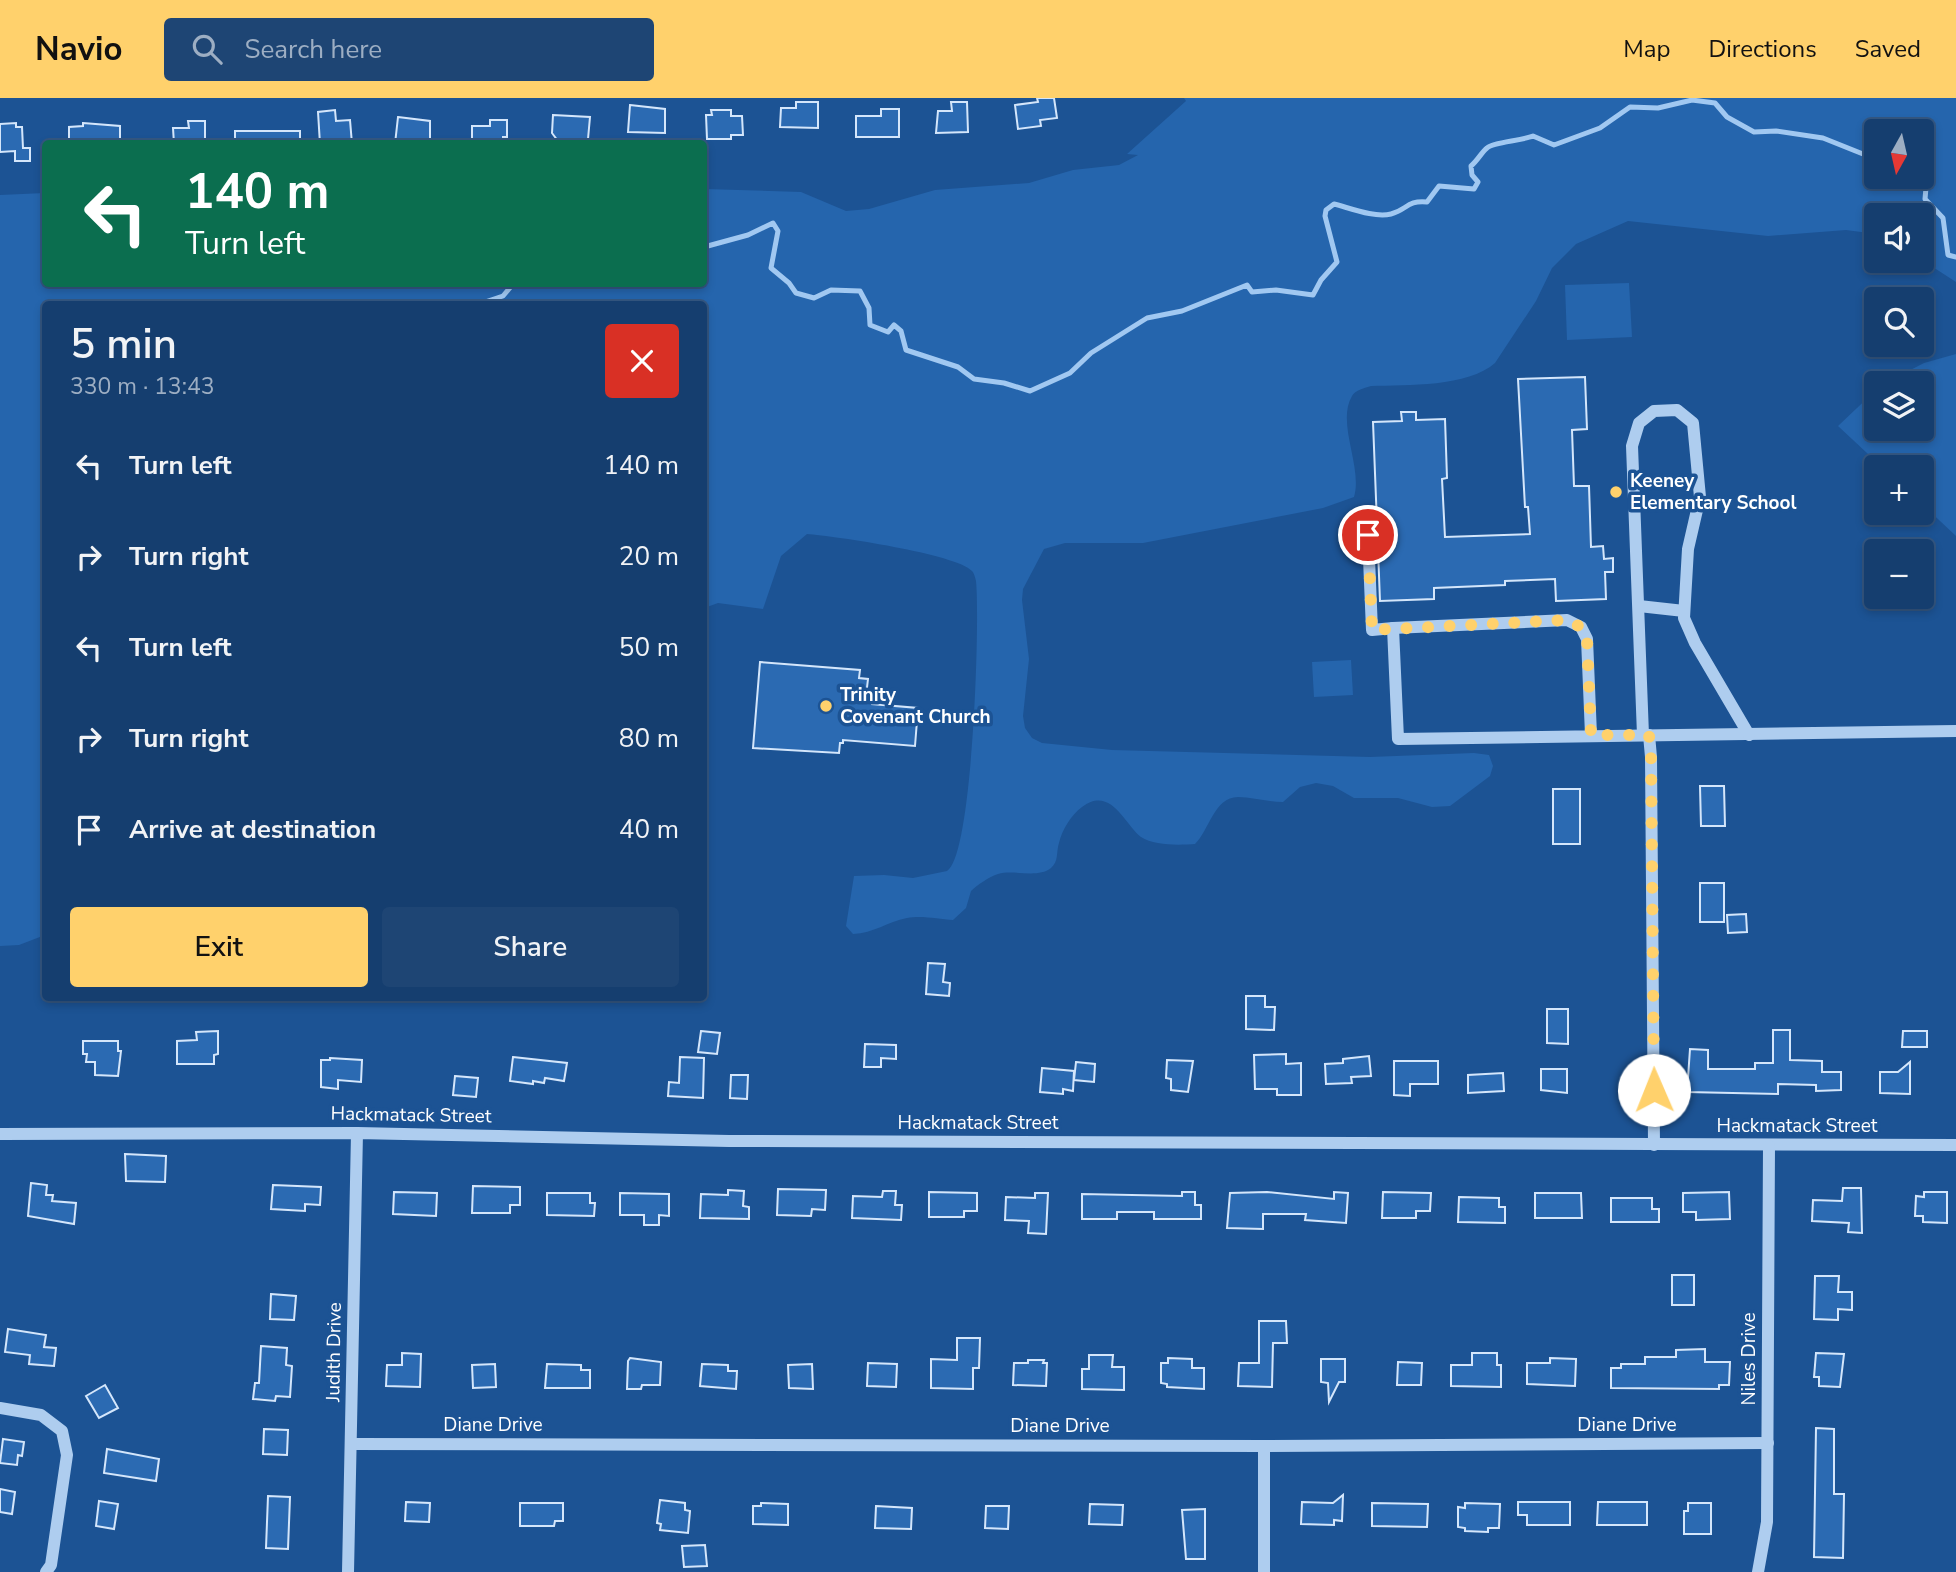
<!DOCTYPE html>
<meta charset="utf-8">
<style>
:root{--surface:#153e6f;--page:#1e4574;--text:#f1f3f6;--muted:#9daec3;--line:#345782;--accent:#ffd16c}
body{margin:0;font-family:"Nunito Sans",sans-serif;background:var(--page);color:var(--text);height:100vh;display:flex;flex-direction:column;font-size:26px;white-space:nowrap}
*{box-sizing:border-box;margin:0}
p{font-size:23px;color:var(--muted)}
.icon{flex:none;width:38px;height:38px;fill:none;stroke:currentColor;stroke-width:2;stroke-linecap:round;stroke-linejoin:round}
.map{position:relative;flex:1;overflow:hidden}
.side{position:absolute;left:42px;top:203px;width:665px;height:700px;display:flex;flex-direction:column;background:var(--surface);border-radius:7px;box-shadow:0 4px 10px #0003,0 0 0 2px var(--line)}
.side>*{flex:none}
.hud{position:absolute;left:42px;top:42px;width:665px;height:147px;border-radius:7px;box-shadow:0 4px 10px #0003,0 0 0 2px var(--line);background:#0b6e4f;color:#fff;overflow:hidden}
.needle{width:46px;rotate:188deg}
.controls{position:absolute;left:1864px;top:21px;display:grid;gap:14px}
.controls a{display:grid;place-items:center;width:70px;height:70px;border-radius:7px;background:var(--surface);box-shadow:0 4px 10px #0003,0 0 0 2px var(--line);font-size:35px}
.pin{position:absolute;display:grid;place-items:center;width:60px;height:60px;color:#fff;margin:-30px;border:4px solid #fff;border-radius:50%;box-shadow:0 2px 7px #0007}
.me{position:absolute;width:77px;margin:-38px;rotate:359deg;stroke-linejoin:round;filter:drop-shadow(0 0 5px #0008)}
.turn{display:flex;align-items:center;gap:24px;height:147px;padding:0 28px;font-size:32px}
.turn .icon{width:91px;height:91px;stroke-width:2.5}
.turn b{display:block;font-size:49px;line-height:60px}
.round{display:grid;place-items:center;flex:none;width:74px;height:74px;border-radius:7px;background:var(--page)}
.overview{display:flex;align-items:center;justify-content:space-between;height:119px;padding:0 28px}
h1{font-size:42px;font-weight:600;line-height:52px}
.primary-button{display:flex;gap:14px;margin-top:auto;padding:14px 28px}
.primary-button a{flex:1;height:80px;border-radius:7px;background:var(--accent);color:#111;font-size:28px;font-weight:600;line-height:80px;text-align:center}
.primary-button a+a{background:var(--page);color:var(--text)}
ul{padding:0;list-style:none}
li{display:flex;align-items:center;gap:21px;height:91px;padding:0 28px}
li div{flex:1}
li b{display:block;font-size:26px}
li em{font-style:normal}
header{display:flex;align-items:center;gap:42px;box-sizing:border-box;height:98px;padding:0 35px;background:var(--accent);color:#111}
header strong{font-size:33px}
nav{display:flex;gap:38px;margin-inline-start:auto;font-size:24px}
.search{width:490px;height:63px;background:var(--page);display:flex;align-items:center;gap:18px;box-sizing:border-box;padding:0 24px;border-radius:7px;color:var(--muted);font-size:26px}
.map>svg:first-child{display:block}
.green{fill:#2565ad;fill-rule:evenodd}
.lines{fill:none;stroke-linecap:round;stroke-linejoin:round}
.stream{stroke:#a1c8f1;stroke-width:5}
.building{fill:#2b6ab2;stroke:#d4e6fb;stroke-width:2}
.minor{stroke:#aecdef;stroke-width:12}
.route{stroke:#ffd16c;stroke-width:12;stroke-dasharray:0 21.6}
.poi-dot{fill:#ffd16c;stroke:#1c5394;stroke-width:2.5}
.labels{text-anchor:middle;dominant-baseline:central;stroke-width:7;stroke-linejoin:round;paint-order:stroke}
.poi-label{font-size:19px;font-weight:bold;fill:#fff;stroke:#1c5394;text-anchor:start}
.street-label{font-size:19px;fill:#fff;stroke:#1c5394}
</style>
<header>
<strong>Navio</strong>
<div class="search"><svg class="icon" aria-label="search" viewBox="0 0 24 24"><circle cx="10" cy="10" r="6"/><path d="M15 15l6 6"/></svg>Search here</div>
<nav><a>Map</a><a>Directions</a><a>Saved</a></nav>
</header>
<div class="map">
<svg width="1956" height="1474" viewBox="0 0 1956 1474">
<rect width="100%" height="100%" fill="#1c5394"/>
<!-- green -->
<g class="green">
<path d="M1184 0H1956V184L1922 162V117H1876V136L1846 132 1768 138 1628 123 1576 146 1552 170 1536 203 1495 265C1468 289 1407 287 1371 288 1365 290 1355 292 1352 298 1336 325 1363 369 1354 399L1323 410 1143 445H1065L1044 451 1023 491 1022 502 1029 561 1023 618 1025 630 1032 640 1042 645 1112 652 1370 659 1474 655 1489 657 1493 668 1490 678 1450 708 1432 709 1398 700H1354L1333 688 1316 685 1300 689 1283 704C1267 704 1253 699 1238 699 1214 699 1209 733 1195 746 1180 747 1154 748 1141 739 1125 727 1111 687 1082 709 1071 717 1062 732 1059 745 1056 754 1059 763 1051 770 1037 781 1014 771 998 776 989 779 977 787 971 793L966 810 953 822C939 821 921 817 907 820 887 824 874 835 853 836L846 828 854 778 884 777 913 780 947 773C973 758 980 521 976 483 975 479 974 475 972 473 957 456 834 438 807 436L781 458 763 511 718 505 707 509 704 517V206H46L45 837 19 847 0 848V97L45 95 46 186H704V91L801 94 846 113 869 111 935 92 1029 85 1073 72 1119 67 1138 57 1127 56 1186 3ZM1922 33V79H1876V33Z"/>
<path d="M1629 185 1632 239 1567 242 1565 187Z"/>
<path d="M1956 256V438L1922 406V369H1882L1838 328 1876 292V331H1922V285H1885L1924 265Z"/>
<path d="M1351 562 1353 597 1314 599 1312 564Z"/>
</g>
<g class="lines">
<!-- stream -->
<g class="stream">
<path d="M1922 74 1927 78 1925 101 1943 120 1948 157 1956 159"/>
<path d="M704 149 748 137 773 125 778 133 771 170 789 185 796 195 814 200 831 192 860 193 869 210 870 227 888 234 894 227 901 233 906 252 958 269 974 281 1004 285 1030 293 1070 275 1091 255 1147 220 1182 213 1247 187 1252 194 1276 192 1313 197 1321 182 1337 164 1325 118 1326 112 1334 106C1350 110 1374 120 1391 116 1407 112 1407 102 1427 104L1439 88 1474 91 1478 84 1472 77 1471 68C1478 62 1481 55 1487 50 1493 44 1521 43 1533 38L1554 47 1600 30 1630 9 1658 10 1692 2 1715 5 1727 19 1754 34 1776 33 1823 40 1863 56 1876 57"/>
<path d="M479 206 503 198 513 186"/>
</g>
</g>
<!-- building -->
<g class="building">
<path d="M1037 0H1054L1057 20 1040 22 1041 28 1018 31 1015 7 1038 4Z"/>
<path d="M796 4H818V30L780 29 781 10H796Z"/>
<path d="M951 4H967L968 34 936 35 938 13H952Z"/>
<path d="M630 7 665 11V35L628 34Z"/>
<path d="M881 11H899V39H856V18H881Z"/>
<path d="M335 12 336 23 350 22 352 46H320L318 14Z"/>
<path d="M711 12H731V18H742L743 37H731V41H707L706 17H712Z"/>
<path d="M553 17 590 19 588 41H579V44L558 43 552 35Z"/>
<path d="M398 19 430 23V46H395Z"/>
<path d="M490 22H507V39H503V46H472V28H490Z"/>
<path d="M188 23H205V43H201V46H174L173 30H189Z"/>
<path d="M16 25V29H22L23 50H30V63H15V53L0 54V26Z"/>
<path d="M83 25 120 28V46H69V29L83 28Z"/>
<rect x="235" y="33" width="65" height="13"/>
<path d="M1585 279 1587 331 1572 332 1574 388H1589L1591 449 1603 448 1604 461 1613 460V474H1605L1606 501 1556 503 1555 481 1505 483V487L1434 490V501L1380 503 1373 324 1402 323 1401 314H1416V322L1445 321 1447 380 1442 381 1445 439 1530 436 1528 409H1525L1518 281Z"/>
<path d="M760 564 860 572 859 580 868 581 866 598H873L872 606 918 610 915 648 843 642V645H840L839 655 753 650Z"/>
<path d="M1700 688H1724L1725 728H1701Z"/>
<rect x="1553" y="691" width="27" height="55"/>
<rect x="1700" y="785" width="24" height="39"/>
<path d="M1746 816 1747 834 1728 835 1727 817Z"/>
<path d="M928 865 945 866 943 884 950 885 949 898 926 896Z"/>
<path d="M1246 898H1265V909H1275L1274 932 1246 931Z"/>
<path d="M1547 911H1568V946L1547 945Z"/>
<path d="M1773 932H1790V962L1822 963V974H1841V992L1816 993V987L1778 986V996L1687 994 1690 951 1708 952V971H1755V965H1773Z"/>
<path d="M218 933V956L214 957V966H177V943L197 942 196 934Z"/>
<path d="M701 933 720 935 717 956 698 954Z"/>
<path d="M1903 933H1927V949H1902Z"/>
<path d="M83 943H118V953H121L118 978 95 977V964H86L87 956H83Z"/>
<path d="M865 946 896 947V961L881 960V969H864Z"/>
<path d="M1286 956V966L1301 965V997H1277V991H1255L1254 957Z"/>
<path d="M1369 958 1371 978 1351 979 1352 985 1326 986 1325 966 1343 965V961Z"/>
<path d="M513 959 567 965 564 983 545 980 544 985 533 983V986L510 983Z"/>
<path d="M680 959 704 960 703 1000 668 998 669 984 679 985Z"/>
<path d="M330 960 362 962 361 984 338 982V991L321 989V962H330Z"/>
<path d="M1167 962 1193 963 1188 994 1171 992V981L1166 980Z"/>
<path d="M1394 963H1438V986H1410V998L1394 997Z"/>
<path d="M1076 964 1095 966 1094 984 1074 982Z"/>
<path d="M1910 964V996L1880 995V974H1898Z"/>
<path d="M1042 970 1074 973 1073 993 1063 991V996L1040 994Z"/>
<path d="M1541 971H1567V995L1541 992Z"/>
<path d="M1503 975 1504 993 1468 995V977Z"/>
<path d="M731 977H748L747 1001 730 1000Z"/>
<path d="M455 978 478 980 476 999 453 997Z"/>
<path d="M125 1056 166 1058 165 1084 126 1083Z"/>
<path d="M31 1085 47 1087 46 1097H53L52 1103 76 1105 74 1126 28 1118Z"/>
<path d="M273 1087 321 1089 320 1107 305 1106V1113L271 1111Z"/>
<path d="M473 1088 520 1089V1107H510V1115H472Z"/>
<path d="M1843 1090H1861L1862 1135 1848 1134 1849 1125 1812 1123 1813 1102 1842 1103Z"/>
<path d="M778 1091 826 1092 825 1112 812 1111 811 1118 777 1117Z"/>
<path d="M728 1092 744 1093 743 1108 749 1109V1121L700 1120 701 1096 728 1097Z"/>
<path d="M883 1093H896L895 1107H902L901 1122 852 1120 853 1098 882 1099Z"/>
<path d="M394 1094 437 1095 436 1118 393 1116Z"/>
<path d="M929 1094 977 1095V1113H964V1119H929Z"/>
<path d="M1182 1094H1195V1107H1201V1121H1154V1114H1117V1121H1082V1096L1182 1098Z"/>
<path d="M1267 1094 1334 1101V1094L1348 1095 1346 1125 1305 1122 1306 1116H1263V1131L1227 1130 1230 1095Z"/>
<path d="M1383 1094 1431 1095 1430 1113H1416V1120H1382Z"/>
<path d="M1729 1094 1730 1121 1696 1122V1114H1683V1095Z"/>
<path d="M1924 1094H1947V1125L1923 1124V1118H1915L1916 1098 1924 1099Z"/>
<path d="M547 1095H590V1105H595L594 1118 547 1117Z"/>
<path d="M620 1095 669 1096V1118L659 1117V1127H644V1117H620Z"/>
<path d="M1035 1095H1048L1046 1136 1028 1135 1029 1123 1005 1122 1006 1099 1035 1100Z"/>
<path d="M1535 1095H1581L1582 1120H1535Z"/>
<path d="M1459 1099 1499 1100V1109H1505V1125L1458 1124Z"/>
<path d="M1611 1100H1652V1111H1659V1124H1611Z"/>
<rect x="1672" y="1177" width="22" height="30"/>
<path d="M1815 1178H1839L1838 1194H1852V1212L1838 1211V1222L1814 1221Z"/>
<path d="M271 1196 296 1198 294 1222 270 1221Z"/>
<path d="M1259 1223H1286L1287 1245H1273L1272 1289 1238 1288 1239 1265H1259Z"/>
<path d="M8 1231 46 1237 44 1249 56 1250 54 1268 29 1266 30 1257 5 1254Z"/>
<path d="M957 1240H980L979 1270H973V1291L931 1290V1261L957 1262Z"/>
<path d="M261 1248 287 1250 286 1267 292 1268 290 1299 276 1298 275 1303 253 1301 255 1285H259Z"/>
<path d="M1705 1251V1264H1730L1729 1287H1719V1291L1611 1290V1270H1621V1266H1645V1259H1676V1252Z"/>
<path d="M402 1255 421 1256 420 1289 386 1288 387 1267H402Z"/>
<path d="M1472 1255H1497V1267H1501V1289L1451 1288V1267H1472Z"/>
<path d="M1816 1255 1844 1256 1840 1289 1819 1288V1279H1814Z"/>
<path d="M1089 1257H1113L1112 1269H1124V1292L1082 1291V1271H1089Z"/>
<path d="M630 1260 661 1264 660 1287H642L641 1291H627L628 1263Z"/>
<path d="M1168 1260 1192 1261V1270H1204V1291L1167 1289V1286L1161 1285V1265H1168Z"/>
<path d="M1550 1260 1576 1261 1575 1288 1527 1286V1265H1550Z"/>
<path d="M1321 1261H1345V1284H1339L1329 1304 1328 1285 1321 1284Z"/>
<path d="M1028 1262H1044L1043 1265H1047L1046 1288 1013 1287 1014 1265H1028Z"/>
<path d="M1398 1264 1422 1265 1421 1287H1397Z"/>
<path d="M868 1265 897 1266 896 1289 867 1288Z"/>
<path d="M495 1266 496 1289 473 1290 472 1267Z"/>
<path d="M547 1266 581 1267V1272H590V1290H545Z"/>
<path d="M702 1266 728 1267V1273H737L736 1291 700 1288Z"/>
<path d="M812 1266 813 1291 789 1290 788 1267Z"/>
<path d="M105 1287 118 1310 99 1320 86 1298Z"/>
<path d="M1816 1330 1834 1331V1396H1844L1843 1460 1814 1459Z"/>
<path d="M264 1331 288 1332 287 1357 263 1356Z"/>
<path d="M3 1341 24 1344 22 1358 18 1357 17 1367 0 1365Z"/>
<path d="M107 1351 159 1361 156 1383 104 1375Z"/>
<path d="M0 1391 15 1394 12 1416 0 1414Z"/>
<path d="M1343 1397 1342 1423 1334 1422V1427L1301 1426 1302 1404 1333 1405Z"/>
<path d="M268 1398 290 1399 288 1451 266 1450Z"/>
<path d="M660 1402 685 1405V1412L690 1413 688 1435 660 1432 661 1426 657 1425Z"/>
<path d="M99 1403 118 1406 114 1431 96 1428Z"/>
<path d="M406 1404 430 1405 429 1424 405 1423Z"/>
<path d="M1518 1404H1570V1427H1527V1417H1518Z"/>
<path d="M1598 1404H1647V1427H1597Z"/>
<path d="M520 1405H563V1423H555L554 1428H520Z"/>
<path d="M761 1405 788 1406V1427L753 1426V1408H761Z"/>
<path d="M1372 1405 1428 1406 1427 1429 1372 1428Z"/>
<path d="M1465 1405 1500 1406 1499 1430H1488V1434L1465 1433V1430L1458 1429V1409L1465 1410Z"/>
<path d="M1688 1405H1711V1436H1684V1413H1688Z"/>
<path d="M1090 1406 1123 1407 1122 1427 1089 1426Z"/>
<path d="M876 1408 912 1410 911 1431 875 1430Z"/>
<path d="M986 1408H1009L1008 1431 985 1430Z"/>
<path d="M1205 1411V1461H1186L1182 1412Z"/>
<path d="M705 1447 707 1468 684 1469 682 1448Z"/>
</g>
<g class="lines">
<!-- minor -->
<g class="minor">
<path d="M1367 413 1372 532 1393 530"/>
<path d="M1639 508 1684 513"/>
<path d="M1591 637 1587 541 1581 529 1567 522 1393 530 1398 641 1956 633"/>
<path d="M1643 637 1632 348 1639 325 1654 313 1677 312 1693 325 1700 399 1688 451 1684 520 1695 545 1749 637"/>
<path d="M1649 637 1651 659 1654 1047"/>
<path d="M0 1036 357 1035 729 1043 1956 1047"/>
<path d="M0 1310 41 1317 62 1333 67 1357 51 1467 46 1474"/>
<path d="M352 1346 1264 1348 1768 1345"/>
<path d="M348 1474 357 1035"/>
<path d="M1264 1474V1348"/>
<path d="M1758 1474 1767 1424 1769 1048"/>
</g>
</g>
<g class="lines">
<!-- route -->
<path class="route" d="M1368 437 1372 532 1567 522 1581 529 1587 541 1591 637H1649L1651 659 1654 992"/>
</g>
<!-- markers -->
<g class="poi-dot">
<circle cx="1616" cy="394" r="7"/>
<circle cx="826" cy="608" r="7"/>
</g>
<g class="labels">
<!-- poi labels -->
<g class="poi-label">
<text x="1630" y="383">Keeney<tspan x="1630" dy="22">Elementary School</tspan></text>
<text x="840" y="597">Trinity<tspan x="840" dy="22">Covenant Church</tspan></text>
</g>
<!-- street labels -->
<g class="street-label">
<text transform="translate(411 1017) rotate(1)">Hackmatack Street</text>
<text x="978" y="1025">Hackmatack Street</text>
<text x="1797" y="1028">Hackmatack Street</text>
<text transform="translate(334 1254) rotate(-89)">Judith Drive</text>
<text transform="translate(1749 1261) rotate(-90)">Niles Drive</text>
<text x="493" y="1327">Diane Drive</text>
<text x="1627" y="1327">Diane Drive</text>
<text x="1060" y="1328">Diane Drive</text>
</g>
</g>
</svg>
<div class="controls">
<a><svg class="needle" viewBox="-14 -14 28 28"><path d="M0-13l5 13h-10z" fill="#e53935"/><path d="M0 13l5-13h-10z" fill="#9daec3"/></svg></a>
<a><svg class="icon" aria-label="sound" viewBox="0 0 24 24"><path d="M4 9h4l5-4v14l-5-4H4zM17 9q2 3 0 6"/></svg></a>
<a><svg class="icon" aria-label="search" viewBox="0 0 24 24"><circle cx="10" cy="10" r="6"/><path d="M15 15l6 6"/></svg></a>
<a><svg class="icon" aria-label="layers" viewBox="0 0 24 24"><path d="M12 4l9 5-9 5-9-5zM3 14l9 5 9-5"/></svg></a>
<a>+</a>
<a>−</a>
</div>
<div class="pin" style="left:1368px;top:437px;background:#d93025"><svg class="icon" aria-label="arrive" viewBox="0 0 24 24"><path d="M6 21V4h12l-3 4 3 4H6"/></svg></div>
<svg class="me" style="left:1654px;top:992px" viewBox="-20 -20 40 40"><circle r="19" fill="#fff"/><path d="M0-13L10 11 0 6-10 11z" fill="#ffd16c"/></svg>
<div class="hud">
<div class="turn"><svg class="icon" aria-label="left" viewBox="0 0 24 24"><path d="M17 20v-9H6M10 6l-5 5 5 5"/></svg><div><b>140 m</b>Turn left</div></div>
</div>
<section class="side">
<div class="overview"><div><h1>5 min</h1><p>330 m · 13:43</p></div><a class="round" style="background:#d93025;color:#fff"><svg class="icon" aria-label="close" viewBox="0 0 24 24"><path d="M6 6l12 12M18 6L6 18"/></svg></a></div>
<ul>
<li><svg class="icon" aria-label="left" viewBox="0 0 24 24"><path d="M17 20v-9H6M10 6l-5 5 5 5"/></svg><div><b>Turn left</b></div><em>140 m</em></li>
<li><svg class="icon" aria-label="right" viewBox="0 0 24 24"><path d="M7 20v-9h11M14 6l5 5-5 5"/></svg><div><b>Turn right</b></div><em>20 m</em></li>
<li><svg class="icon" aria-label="left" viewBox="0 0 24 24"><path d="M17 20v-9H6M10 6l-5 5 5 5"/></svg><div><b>Turn left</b></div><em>50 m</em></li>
<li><svg class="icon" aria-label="right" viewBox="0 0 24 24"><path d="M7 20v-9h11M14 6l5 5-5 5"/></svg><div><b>Turn right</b></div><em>80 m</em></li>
<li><svg class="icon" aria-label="arrive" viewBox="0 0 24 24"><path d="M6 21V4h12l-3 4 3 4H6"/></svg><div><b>Arrive at destination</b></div><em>40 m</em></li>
</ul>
<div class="primary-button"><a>Exit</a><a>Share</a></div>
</section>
</div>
